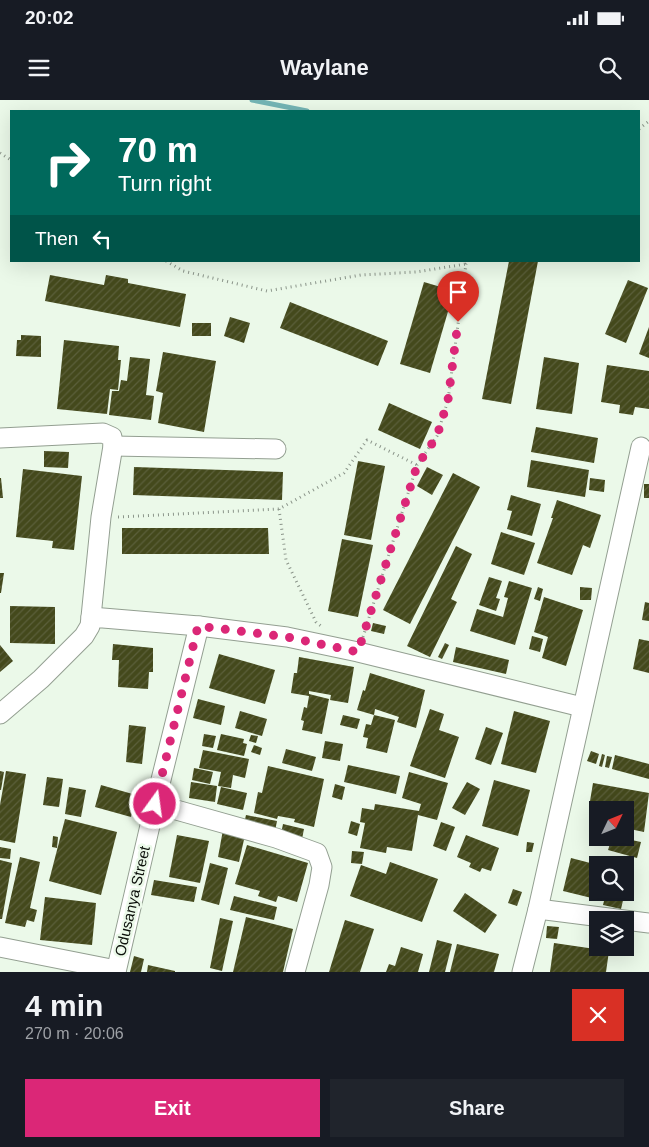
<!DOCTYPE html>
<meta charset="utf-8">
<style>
:root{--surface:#171b24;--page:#20242c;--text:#f1f3f6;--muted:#9ea1a6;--accent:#db2777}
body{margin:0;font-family:Helvetica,sans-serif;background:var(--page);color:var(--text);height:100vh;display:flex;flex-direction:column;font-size:19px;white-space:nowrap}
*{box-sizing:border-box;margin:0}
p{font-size:16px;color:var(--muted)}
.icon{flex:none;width:28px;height:28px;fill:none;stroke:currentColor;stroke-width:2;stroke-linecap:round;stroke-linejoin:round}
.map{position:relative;height:872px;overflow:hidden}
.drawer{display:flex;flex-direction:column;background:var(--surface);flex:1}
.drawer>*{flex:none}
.banner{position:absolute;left:10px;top:10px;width:630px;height:152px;border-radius:0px;box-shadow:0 5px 20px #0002;background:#00695c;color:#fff;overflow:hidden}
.needle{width:32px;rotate:47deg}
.tools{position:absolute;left:589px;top:701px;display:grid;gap:10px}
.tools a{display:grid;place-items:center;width:45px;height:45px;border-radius:0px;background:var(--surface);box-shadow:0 5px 20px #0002;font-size:25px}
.pin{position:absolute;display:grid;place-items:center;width:42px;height:42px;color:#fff;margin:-51px -21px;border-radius:50% 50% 50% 0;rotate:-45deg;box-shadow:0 0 5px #0007}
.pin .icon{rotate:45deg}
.me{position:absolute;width:55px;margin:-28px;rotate:14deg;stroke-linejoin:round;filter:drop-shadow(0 0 4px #0008)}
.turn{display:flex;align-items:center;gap:18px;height:105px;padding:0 25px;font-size:22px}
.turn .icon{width:65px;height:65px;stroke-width:2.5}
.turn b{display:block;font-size:35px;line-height:42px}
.then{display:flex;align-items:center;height:48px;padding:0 25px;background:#0003;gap:10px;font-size:19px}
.round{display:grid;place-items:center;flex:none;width:52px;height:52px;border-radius:0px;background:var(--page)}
.summary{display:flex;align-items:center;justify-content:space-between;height:85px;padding:0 25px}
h1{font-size:30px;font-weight:600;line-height:38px}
.button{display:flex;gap:10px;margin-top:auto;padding:10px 25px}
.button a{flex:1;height:58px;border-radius:0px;background:var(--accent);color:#fff;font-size:20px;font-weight:600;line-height:58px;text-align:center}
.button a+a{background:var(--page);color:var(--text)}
.status{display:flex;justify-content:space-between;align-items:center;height:35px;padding:0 25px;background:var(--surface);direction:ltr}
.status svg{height:14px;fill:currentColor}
header{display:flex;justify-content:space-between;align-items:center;height:65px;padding:0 25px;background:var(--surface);font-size:22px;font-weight:600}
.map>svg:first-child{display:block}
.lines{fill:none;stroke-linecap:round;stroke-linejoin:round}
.stream{stroke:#74b5b5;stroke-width:5}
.building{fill:url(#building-hatch)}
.minor-casing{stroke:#939f91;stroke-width:21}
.path{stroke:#8b958a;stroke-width:3;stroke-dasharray:1 4;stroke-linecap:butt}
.minor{stroke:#fff;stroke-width:19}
.route{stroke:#db2777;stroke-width:9;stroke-dasharray:0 16.2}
.labels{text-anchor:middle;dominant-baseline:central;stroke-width:5;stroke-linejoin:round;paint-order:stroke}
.street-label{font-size:15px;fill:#0c100b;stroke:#ebf9e9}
</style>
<div class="status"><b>20:02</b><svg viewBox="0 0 49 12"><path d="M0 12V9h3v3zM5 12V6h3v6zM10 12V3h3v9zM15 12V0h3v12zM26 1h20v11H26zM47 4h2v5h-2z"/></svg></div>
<header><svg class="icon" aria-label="menu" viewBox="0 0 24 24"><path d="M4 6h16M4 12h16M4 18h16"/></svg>Waylane<svg class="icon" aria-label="search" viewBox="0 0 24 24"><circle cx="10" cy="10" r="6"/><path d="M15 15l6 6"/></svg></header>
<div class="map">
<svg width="649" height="872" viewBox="0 0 649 872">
<defs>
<pattern id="building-hatch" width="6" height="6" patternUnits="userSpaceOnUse" patternTransform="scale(1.25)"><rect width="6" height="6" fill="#44491c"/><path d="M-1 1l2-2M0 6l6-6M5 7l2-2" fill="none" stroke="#5b5f3b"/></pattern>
</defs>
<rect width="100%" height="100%" fill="#ebf9e9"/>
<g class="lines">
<!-- stream -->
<path class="stream" d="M252 0 307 11"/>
</g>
<!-- building -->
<g class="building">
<path d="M509 161H538L511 304 482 299Z"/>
<path d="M50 175 104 185 106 175 128 179V183L186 194 180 227 45 201Z"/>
<path d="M628 180 648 188 626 243 605 234Z"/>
<path d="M424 182 454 191 430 273 400 264Z"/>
<path d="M290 202 388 241 378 266 280 228Z"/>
<path d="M230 217 250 223 244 243 224 236Z"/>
<rect x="192" y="223" width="19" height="13"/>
<path d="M649 227V258L639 254Z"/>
<path d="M21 235 41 236V257L16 256 17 240H21Z"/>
<path d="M64 240 119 246 118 260H121L118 290 110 289 107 314 57 309Z"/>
<path d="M163 252 216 261 204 332 158 323 163 293 156 291Z"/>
<path d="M130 257 150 259 146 295 154 296 151 320 109 315 112 291H119L121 280 127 281Z"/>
<path d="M544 257 579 263 572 314 536 309Z"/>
<path d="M607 265 649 271V309L635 307 633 315 619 313 620 305 601 302Z"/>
<path d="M389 303 432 322 420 349 378 330Z"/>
<path d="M536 327 598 338 594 363 531 352Z"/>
<path d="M44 351 69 352 68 368 44 367Z"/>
<path d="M531 360 589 370 585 397 527 387Z"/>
<path d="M358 361 385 366 371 440 344 435Z"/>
<path d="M134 367 283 372 282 400 133 395Z"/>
<path d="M427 367 443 375 432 395 417 386Z"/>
<path d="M23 369 82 376 74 450 52 448 53 441 16 437Z"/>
<path d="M453 373 480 387 410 524 383 510Z"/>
<path d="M0 378H1L3 398H0Z"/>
<path d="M590 378 605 380 604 392 589 390Z"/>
<rect x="644" y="384" width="5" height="14"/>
<path d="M511 395 541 404 532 436 507 429 512 411 507 410Z"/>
<path d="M557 400 601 415 590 448 583 445 572 475 537 463 553 418H551Z"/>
<path d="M122 428H268L269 454H122Z"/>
<path d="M501 432 535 443 524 475 491 464Z"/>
<path d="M342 439 373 445 358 517 328 511Z"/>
<path d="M456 446 472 454 451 499 457 502 430 557 407 546Z"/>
<path d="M0 473H4L1 493H0Z"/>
<path d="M489 477 502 481 496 498 500 499 496 511 479 505Z"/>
<path d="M509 481 532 488 515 545 470 531 477 509 503 517 508 498 504 497Z"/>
<path d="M538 487 543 489 540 501 534 499Z"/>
<path d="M580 487 592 488 591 500H580Z"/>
<path d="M544 497 583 510 566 566 542 558 548 537 534 532Z"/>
<path d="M645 502 649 503V521L642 520Z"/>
<path d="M10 506 55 507V544L10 543Z"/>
<path d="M373 523 386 526 384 534 371 531Z"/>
<path d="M532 536 543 539 540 552 529 549Z"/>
<path d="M639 539 649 541V573L633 569Z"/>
<path d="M445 543 449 545 442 559 438 557Z"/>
<path d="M113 544 153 548V572H149L148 589 118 587 119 560H112Z"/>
<path d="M0 545 13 561 0 572Z"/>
<path d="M456 547 509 560 506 574 453 562Z"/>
<path d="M219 554 275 570 265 604 209 588Z"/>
<path d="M299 557 354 567 348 603 330 600 331 595 309 591V594L329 599 322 634 302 630 304 621 301 620 304 607 307 608 309 596 291 593 294 573H297Z"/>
<path d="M370 573 425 590 416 628 397 622 399 617 375 609 374 615 357 610 363 590 365 591Z"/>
<path d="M198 599 225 606 221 625 193 618Z"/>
<path d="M430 609 444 614 439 630 459 637 445 678 410 666Z"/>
<path d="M240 611 267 619 262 636 235 628Z"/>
<path d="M514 611 550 621 536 673 501 664Z"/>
<path d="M343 615 360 619 357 629 340 625Z"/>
<path d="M374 615 395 620 387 653 366 648 368 638 363 637 366 624 371 625Z"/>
<path d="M129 625 146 627 142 664 126 662Z"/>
<path d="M486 627 503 633 491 665 475 659Z"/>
<path d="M204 634 216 636 213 648 202 646Z"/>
<path d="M221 634 244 639 243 643 247 644 244 656 217 650Z"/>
<path d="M251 635 258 636 256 643 249 641Z"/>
<path d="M325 641 343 644 340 661 322 658Z"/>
<path d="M254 645 262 648 260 655 251 652Z"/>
<path d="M286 649 316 657 312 671 282 663Z"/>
<path d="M203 650 249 659 245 678 233 675 231 688 218 686 221 672 199 668Z"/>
<path d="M591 651 599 654 596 664 587 661Z"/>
<path d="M602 654 605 655 602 667 599 666Z"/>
<path d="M615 655 649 664V679L612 669Z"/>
<path d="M607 656 612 657 609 668 605 667Z"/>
<path d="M348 665 400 676 396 694 344 682Z"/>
<path d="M268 666 324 679 314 727 294 722 295 719 278 716 277 719 254 713 258 692 262 693Z"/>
<path d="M194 668 213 672 210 684 192 680Z"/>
<path d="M0 671 4 672 1 690H0Z"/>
<path d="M6 671 26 674 15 743 0 740V705Z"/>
<path d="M409 672 448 683 437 720 418 715 412 751 387 747 386 753 360 748 365 723 360 722 362 708 374 710 375 704 419 711 421 704 402 698Z"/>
<path d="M47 677 63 679 59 707 43 705Z"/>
<path d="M494 680 530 690 518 736 482 726Z"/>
<path d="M191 682 217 686 215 702 189 698Z"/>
<path d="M467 682 480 689 465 715 452 708Z"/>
<path d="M593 683 649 693 644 732 625 728V710H597L598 702 590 701Z"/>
<path d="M335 684 345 687 342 700 332 697Z"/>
<path d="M101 685 136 695 131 717 95 707Z"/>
<path d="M69 687 86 690 81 717 65 714Z"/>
<path d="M221 687 247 693 243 710 217 704Z"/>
<path d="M246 715 277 721 275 731 244 724Z"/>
<path d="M65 719 117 732 101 795 49 781Z"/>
<path d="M351 721 360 724 357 736 348 733Z"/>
<path d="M441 722 455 727 446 751 433 746Z"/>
<path d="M283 724 304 729 302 739 281 734Z"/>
<path d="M223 730 245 735 239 762 218 757Z"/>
<path d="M177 735 209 741 200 783 169 777Z"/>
<path d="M466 735 499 748 491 771 482 768 480 772 469 767 471 763 457 757Z"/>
<path d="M53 736 58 737 57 748 52 747Z"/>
<path d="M612 738H622L641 742 637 758 608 750Z"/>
<path d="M527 742 534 743 532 752H526Z"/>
<path d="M247 745 308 763 297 802 278 796 276 802 258 796 260 791 235 784Z"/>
<path d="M0 747 11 749 10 759 0 758Z"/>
<path d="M352 751 364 752 362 764 351 763Z"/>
<path d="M20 757 40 762 30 808 37 810 34 822 27 820 25 827 5 823Z"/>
<path d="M571 758 598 765V792H625L621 809 603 805 604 801 563 791Z"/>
<path d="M0 760 12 763 2 819H0Z"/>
<path d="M390 762 438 779 422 822 350 796 361 765 386 774Z"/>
<path d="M210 763 228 768 219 805 201 800Z"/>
<path d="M625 772 630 773 626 791 625 790Z"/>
<path d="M154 780 197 787 194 802 151 795Z"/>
<path d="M513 789 522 792 517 806 508 803Z"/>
<path d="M465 793 497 815 485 833 453 811Z"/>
<path d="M234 796 277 807 274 820 230 810Z"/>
<path d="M45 797 96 803 92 845 40 840Z"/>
<path d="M246 817 293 829 283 872H233Z"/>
<path d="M220 818 233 821 222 871 210 868Z"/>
<path d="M345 820 374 829 360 872H329Z"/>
<path d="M547 826 559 827 557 839 546 838Z"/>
<path d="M437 840 452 844 445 872H429Z"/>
<path d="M554 843 609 851 606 872H550Z"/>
<path d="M457 844 499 854 494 872H450Z"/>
<path d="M401 847 423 854 418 872H386L389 864 395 866Z"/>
<path d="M134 856 144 859 141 872H130Z"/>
<path d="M148 865 175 871V872H147Z"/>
</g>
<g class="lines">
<!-- minor casing -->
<g class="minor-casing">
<g id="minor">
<path d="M0 338 103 333 112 337 113 346 101 417 91 517"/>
<path d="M113 346 276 349"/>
<path d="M0 614 41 579 84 536 90 526 91 517 199 526 287 537 358 552 582 607"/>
<path d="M155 704 276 738 317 753 322 767 319 785 295 872"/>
<path d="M538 809 649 823"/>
<path d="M0 847 116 870"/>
<path d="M116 872 155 704 199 526"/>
<path d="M522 872 538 809 641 347"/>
</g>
</g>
<!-- path -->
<g class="path">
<path d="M639 29 649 21"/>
<path d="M0 53 11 60"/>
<path d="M166 161 183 171 267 191 361 175 416 172 466 164"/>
<path d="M279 409 286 460 316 522 321 526"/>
<path d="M118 417 279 409 344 373 367 340 417 365"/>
<path d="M363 537 417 365 437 336 448 300 466 164 469 161"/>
</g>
<!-- minor -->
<use href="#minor" class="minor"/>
</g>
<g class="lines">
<!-- route -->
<path class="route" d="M155 704 198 526 287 537 358 552 417 366 437 336 448 300 458 222"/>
</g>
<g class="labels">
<!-- street labels -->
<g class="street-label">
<text transform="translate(132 801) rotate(-77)">Odusanya Street</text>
</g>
</g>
</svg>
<div class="tools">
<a><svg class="needle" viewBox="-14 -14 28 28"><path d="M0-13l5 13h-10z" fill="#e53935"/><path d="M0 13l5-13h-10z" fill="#9ea1a6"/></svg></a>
<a><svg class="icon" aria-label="search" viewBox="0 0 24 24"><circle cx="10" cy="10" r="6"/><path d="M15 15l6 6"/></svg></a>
<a><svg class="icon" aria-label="layers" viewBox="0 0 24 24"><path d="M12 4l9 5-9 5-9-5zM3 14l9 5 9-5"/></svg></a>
</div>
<div class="pin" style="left:458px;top:222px;background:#d93025"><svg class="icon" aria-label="arrive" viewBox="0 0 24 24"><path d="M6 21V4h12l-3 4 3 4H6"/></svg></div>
<svg class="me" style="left:155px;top:704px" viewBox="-20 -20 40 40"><circle r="17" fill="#db2777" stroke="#fff" stroke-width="3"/><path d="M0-11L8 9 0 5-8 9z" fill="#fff"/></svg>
<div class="banner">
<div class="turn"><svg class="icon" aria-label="right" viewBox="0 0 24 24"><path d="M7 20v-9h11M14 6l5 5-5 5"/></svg><div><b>70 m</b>Turn right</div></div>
<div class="then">Then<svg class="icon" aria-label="left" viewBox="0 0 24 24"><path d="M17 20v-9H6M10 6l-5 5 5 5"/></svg></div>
</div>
</div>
<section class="drawer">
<div class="summary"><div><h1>4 min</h1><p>270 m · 20:06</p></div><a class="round" style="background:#d93025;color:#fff"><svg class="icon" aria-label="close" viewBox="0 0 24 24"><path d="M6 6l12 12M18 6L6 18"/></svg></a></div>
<div class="button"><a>Exit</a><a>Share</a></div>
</section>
